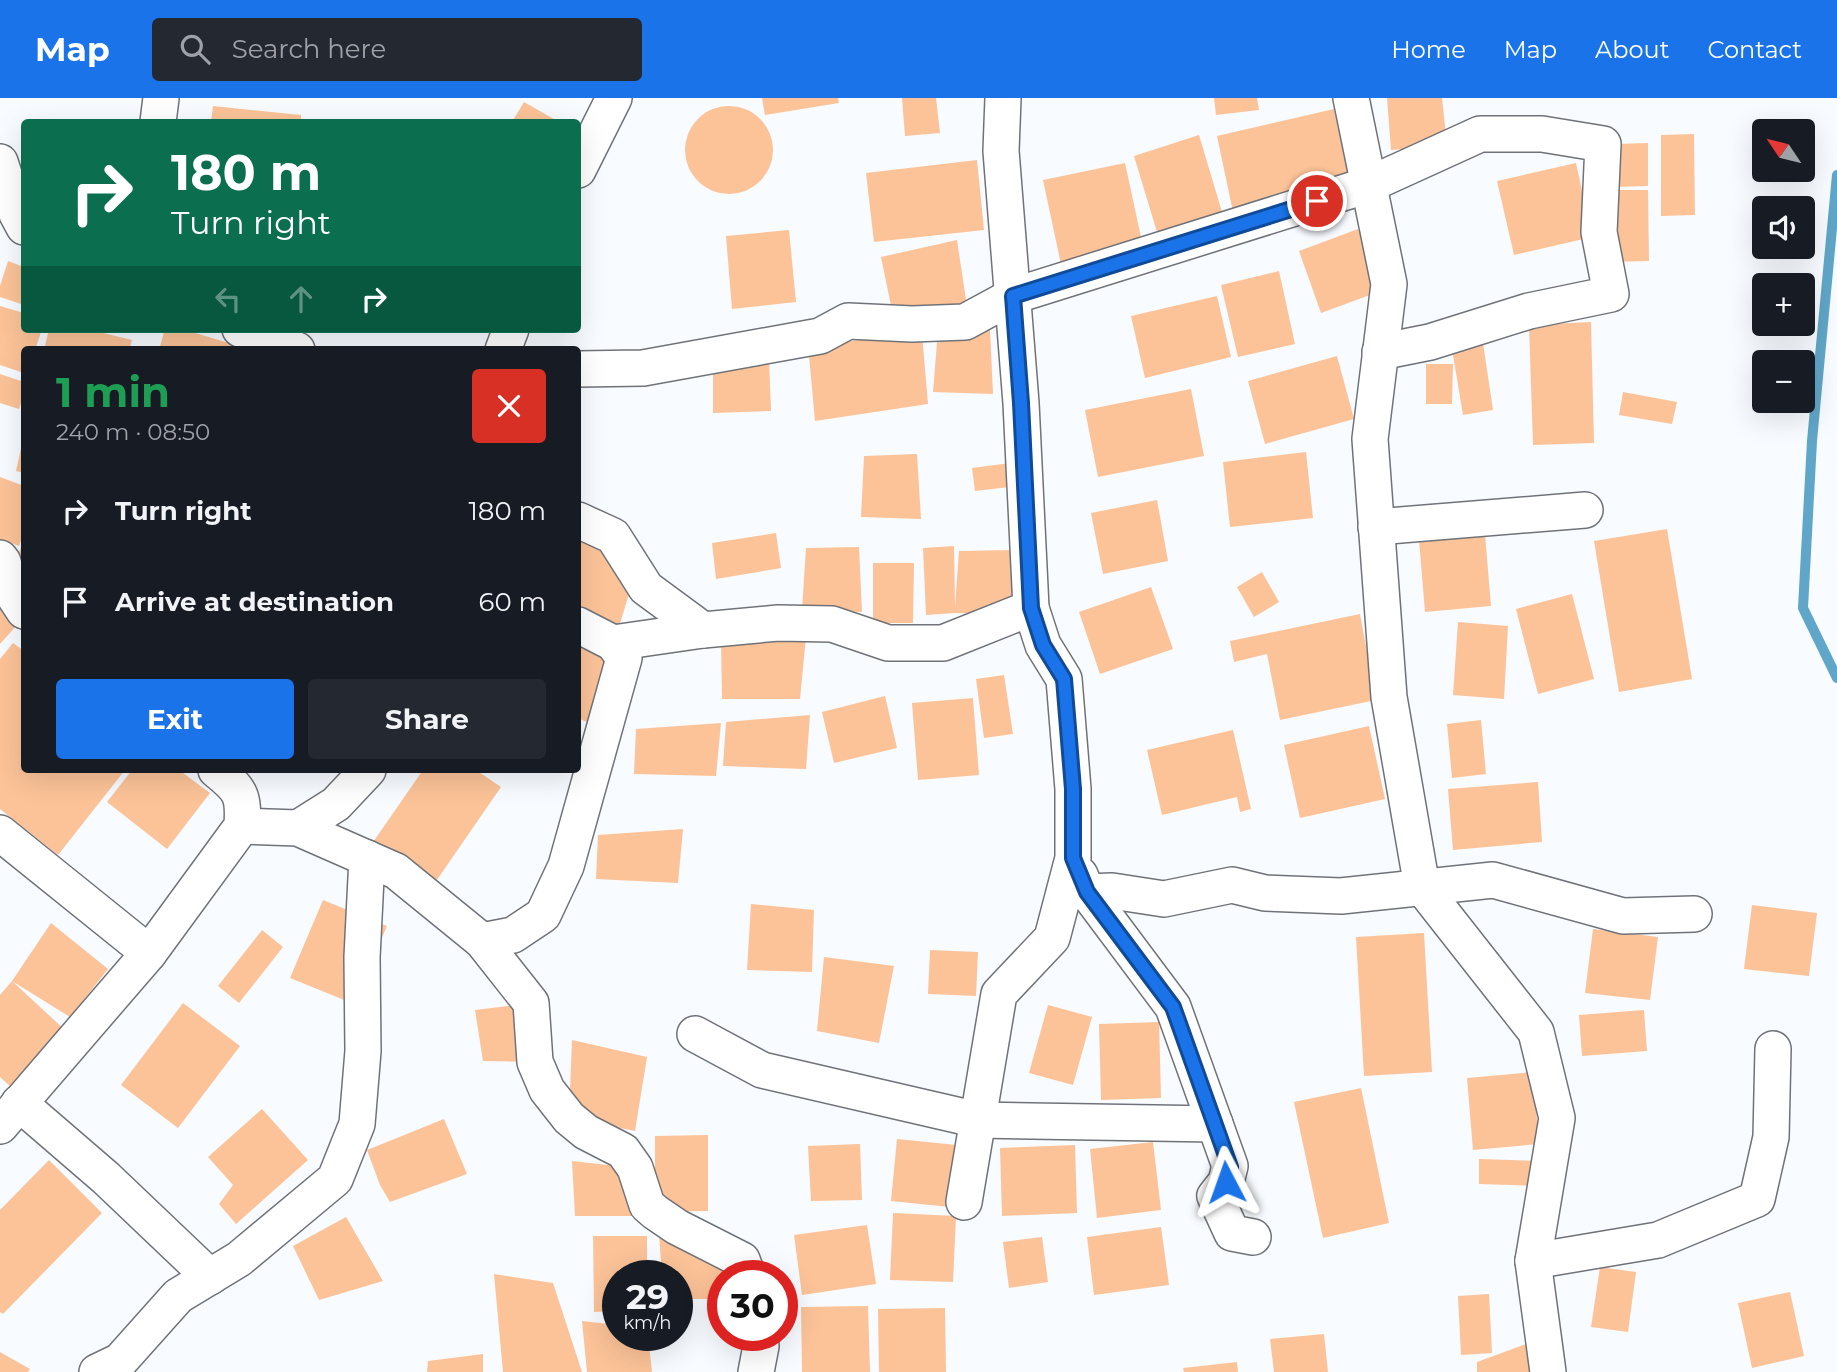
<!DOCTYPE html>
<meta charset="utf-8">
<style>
:root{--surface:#171b24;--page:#242831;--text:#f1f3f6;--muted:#9ea1a6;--accent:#1a73e8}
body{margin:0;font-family:Montserrat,sans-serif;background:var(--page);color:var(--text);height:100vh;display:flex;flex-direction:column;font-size:26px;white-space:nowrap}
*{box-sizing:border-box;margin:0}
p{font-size:23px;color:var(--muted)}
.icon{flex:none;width:38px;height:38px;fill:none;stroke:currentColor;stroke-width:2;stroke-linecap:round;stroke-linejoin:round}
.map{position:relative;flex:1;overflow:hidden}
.panel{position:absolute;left:21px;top:248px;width:560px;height:427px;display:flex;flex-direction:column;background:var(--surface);border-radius:7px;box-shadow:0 7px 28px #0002}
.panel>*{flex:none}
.banner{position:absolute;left:21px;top:21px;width:560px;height:214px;border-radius:7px;box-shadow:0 7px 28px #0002;background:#0b6e4f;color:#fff;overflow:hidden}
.needle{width:46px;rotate:305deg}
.fabs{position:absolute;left:1752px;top:21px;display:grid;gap:14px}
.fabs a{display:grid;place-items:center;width:63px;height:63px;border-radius:7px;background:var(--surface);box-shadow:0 7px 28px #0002;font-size:35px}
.speed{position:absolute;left:602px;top:1162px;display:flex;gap:14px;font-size:35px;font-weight:700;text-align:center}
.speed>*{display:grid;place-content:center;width:91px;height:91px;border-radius:50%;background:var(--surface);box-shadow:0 7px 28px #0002;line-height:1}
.speed small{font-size:18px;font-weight:400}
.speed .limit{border:10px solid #d22;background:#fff;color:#111}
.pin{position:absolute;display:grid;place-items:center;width:60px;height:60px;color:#fff;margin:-30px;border:4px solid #fff;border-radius:50%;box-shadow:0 2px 7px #0007}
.me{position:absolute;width:77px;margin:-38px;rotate:356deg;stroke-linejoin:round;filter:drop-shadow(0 0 5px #0008)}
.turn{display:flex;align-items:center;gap:24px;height:147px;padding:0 35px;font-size:32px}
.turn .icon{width:91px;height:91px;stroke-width:2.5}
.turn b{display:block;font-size:49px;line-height:60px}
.lanes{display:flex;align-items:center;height:66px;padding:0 35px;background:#0003;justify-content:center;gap:35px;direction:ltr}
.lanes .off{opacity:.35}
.round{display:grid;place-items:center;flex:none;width:74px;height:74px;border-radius:7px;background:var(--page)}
.head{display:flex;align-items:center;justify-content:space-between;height:119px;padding:0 35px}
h1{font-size:42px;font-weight:700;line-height:52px;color:#1e9e55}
.action{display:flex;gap:14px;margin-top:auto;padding:14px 35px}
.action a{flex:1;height:80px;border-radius:7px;background:var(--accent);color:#fff;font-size:28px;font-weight:700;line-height:80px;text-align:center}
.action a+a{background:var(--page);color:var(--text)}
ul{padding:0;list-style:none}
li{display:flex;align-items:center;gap:21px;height:91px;padding:0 35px}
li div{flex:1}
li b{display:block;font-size:26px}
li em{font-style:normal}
header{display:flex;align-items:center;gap:42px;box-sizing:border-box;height:98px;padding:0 35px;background:var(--accent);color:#fff}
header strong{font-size:33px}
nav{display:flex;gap:38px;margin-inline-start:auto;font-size:24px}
.search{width:490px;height:63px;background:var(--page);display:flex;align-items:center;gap:18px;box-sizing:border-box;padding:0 24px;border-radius:7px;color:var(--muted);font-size:26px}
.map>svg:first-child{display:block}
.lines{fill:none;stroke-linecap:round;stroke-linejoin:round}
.stream{stroke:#60a6c8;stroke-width:10}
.building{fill:#fcc398}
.street-casing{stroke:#6f7379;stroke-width:38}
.street{stroke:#fff;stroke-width:35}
.route-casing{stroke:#114b97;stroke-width:18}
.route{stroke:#1a73e8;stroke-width:12}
</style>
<header>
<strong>Map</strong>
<div class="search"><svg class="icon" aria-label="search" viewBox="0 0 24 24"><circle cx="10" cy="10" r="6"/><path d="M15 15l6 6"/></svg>Search here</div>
<nav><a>Home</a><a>Map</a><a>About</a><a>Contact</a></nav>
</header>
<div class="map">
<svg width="1837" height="1274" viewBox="0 0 1837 1274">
<rect width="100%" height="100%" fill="#f8fbff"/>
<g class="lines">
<!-- stream -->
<path class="stream" d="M1837 77 1812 343 1803 510 1837 580"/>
</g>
<!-- building -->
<g class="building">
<path d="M762 0H838L839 5 765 17Z"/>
<path d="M902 0H936L940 35 905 38Z"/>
<path d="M1214 0H1257L1259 12 1216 17Z"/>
<path d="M1387 0H1442L1447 47 1391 52Z"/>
<path d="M524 4 559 24H512Z"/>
<path d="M213 8 301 17V24H211Z"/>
<circle cx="729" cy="52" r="44"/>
<path d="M1334 11 1351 87 1233 114 1217 38Z"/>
<path d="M1694 36 1695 117 1661 118V37Z"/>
<path d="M1199 37 1225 124 1160 144 1134 58Z"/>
<path d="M1648 45V88L1614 89V46Z"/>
<path d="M977 62 984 132 874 144 866 75Z"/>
<path d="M1125 65 1144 153 1062 171 1043 82Z"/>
<path d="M1576 65 1592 139 1514 157 1497 83Z"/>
<path d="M1606 92H1648L1649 163 1607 164Z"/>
<path d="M1358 131 1381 193 1321 215 1299 153Z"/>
<path d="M789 132 796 204 732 211 726 138Z"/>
<path d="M957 142 968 215 896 232 881 159Z"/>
<path d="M8 163 24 169V207L0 199V188Z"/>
<path d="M1279 173 1295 246 1238 259 1221 187Z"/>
<path d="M1217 198 1231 259 1145 280 1131 218Z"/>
<path d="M0 208 24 215V231H42L35 252H24V275L0 267Z"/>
<path d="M1591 224 1594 345 1533 347 1529 227Z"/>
<path d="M49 231H87L132 242 129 252H44Z"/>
<path d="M165 231H182L252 252H159Z"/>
<path d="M990 231 993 296 933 294 938 232Z"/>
<path d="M922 236 928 306 815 323 808 247Z"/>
<path d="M1483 245 1493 312 1463 317 1452 251Z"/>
<path d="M1337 258 1354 321 1265 346 1248 283Z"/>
<path d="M769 261 771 313 713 315V267Z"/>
<path d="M1426 266H1453L1452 306H1426Z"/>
<path d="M0 276 24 284V296L19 311 0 305Z"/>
<path d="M1191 291 1204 358 1098 379 1085 312Z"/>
<path d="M1623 294 1677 304 1672 326 1619 317Z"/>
<path d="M23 341 24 342V375L16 373Z"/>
<path d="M1306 354 1313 420 1230 429 1223 364Z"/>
<path d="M917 356 921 421 861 419 864 358Z"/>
<path d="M1018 364 1019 388 975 393 972 370Z"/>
<path d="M0 379 24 388V434L19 448 0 441Z"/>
<path d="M1157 402 1168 463 1103 476 1091 415Z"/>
<path d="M1667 431 1692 581 1619 594 1594 443Z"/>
<path d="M776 435 781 470 716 481 712 445Z"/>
<path d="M1485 436 1491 508 1425 514 1419 442Z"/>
<path d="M578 440 641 457 617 535 578 523Z"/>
<path d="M24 441V483L11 478Z"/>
<path d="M954 448 955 509 959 453 1012 452 1015 517 955 515 926 517 923 450Z"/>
<path d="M859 449 862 514 802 512 806 450Z"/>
<path d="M873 465H914L913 525H873Z"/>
<path d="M1262 474 1279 504 1254 519 1237 489Z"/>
<path d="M1151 489 1173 551 1100 576 1079 514Z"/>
<path d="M1572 496 1594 581 1538 596 1516 511Z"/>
<path d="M0 509 18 526 0 546Z"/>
<path d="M1360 516 1376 602 1280 622 1267 556 1234 564 1230 543Z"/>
<path d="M1458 524 1508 528 1504 601 1453 597Z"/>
<path d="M806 539 800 601H722L721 545Z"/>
<path d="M578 544 631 567 612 635 578 620Z"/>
<path d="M13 545 24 553V672H125L58 757 0 711V561Z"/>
<path d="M1004 577 1013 636 984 640 976 581Z"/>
<path d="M885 598 897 650 834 665 822 614Z"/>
<path d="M973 600 979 677 918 682 912 605Z"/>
<path d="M810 617 806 671 723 668 726 624Z"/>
<path d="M1481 622 1486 676 1452 680 1447 626Z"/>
<path d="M721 625 716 678 634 676 636 631Z"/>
<path d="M1369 628 1385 701 1300 720 1284 647Z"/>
<path d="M1233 632 1251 711 1240 714 1237 699 1162 717 1147 652Z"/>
<path d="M132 672H179L210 695 167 751 107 704Z"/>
<path d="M423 672H476L501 689 432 789 371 747Z"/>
<path d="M1538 684 1542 744 1453 752 1448 691Z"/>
<path d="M683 731 678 785 596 781 598 737Z"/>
<path d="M323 802 387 828 354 906 290 880Z"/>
<path d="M751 806 814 812 812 874 747 872Z"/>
<path d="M1752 807 1817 815 1809 878 1744 871Z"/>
<path d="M51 825 108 871 70 919 12 883Z"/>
<path d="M1593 831 1658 839 1650 902 1585 895Z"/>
<path d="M262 832 283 849 239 905 218 888Z"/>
<path d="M1424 835 1432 974 1364 978 1356 839Z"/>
<path d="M930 852 978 854 976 898 928 896Z"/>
<path d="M824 859 894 868 879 945 817 933Z"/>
<path d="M12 883 66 933 12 990 0 979V897Z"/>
<path d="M183 905 240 948 178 1030 121 987Z"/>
<path d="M531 905 535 964 483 963 475 912Z"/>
<path d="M1048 907 1092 919 1073 987 1029 975Z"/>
<path d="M1644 912 1647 953 1582 958 1579 917Z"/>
<path d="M1159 924 1161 1000 1101 1002 1099 926Z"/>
<path d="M572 942 647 959 635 1033 569 1020Z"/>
<path d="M1533 974 1539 1046 1473 1052 1467 980Z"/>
<path d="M1361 990 1389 1125 1323 1140 1294 1004Z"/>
<path d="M262 1011 308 1062 236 1126 219 1106 233 1087 208 1059Z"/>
<path d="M444 1021 467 1076 390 1104 380 1087 367 1052Z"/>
<path d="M708 1037V1113L655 1114V1038Z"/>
<path d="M897 1041 957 1047 950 1109 891 1103Z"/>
<path d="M1153 1044 1161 1112 1097 1120 1090 1051Z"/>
<path d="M860 1046 862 1102 811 1103 808 1048Z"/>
<path d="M1075 1047 1077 1115 1002 1118 1000 1050Z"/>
<path d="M1479 1061 1538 1063V1088L1479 1086Z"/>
<path d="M49 1062 102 1115 3 1216 0 1214V1112Z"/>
<path d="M572 1063 635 1070 639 1118H575Z"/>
<path d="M893 1115 956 1118 953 1184 890 1182Z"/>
<path d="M346 1119 383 1183 319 1202 293 1148Z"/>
<path d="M867 1127 876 1186 802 1197 794 1137Z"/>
<path d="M1161 1129 1169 1187 1094 1197 1087 1139Z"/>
<path d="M659 1136H722L728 1178H723V1201H677V1178H662Z"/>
<path d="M593 1138H647V1178H618V1213L594 1214Z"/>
<path d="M1042 1139 1048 1184 1009 1190 1003 1144Z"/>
<path d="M1600 1169 1636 1174 1628 1234 1591 1229Z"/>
<path d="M494 1176 553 1185 582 1274H503Z"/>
<path d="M1790 1194 1804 1258 1752 1270 1738 1205Z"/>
<path d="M1489 1196 1492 1255 1461 1257 1458 1198Z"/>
<path d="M868 1208 870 1274H802L801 1209Z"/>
<path d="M945 1210 946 1274H879L878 1211Z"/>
<path d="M582 1223 618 1227V1237H648L652 1274H587Z"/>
<path d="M1324 1236 1328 1274H1274L1270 1241Z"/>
<path d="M1529 1245 1532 1274H1477V1264Z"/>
<path d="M0 1254 30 1271 28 1274H0Z"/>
<path d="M483 1256V1274H427L428 1263Z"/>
<path d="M1237 1264 1238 1274H1184L1183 1270Z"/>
</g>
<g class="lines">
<!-- street casing -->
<g class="street-casing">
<g id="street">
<path d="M1351 0 1389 186 1370 341 1389 599 1422 789 1536 934 1557 1020 1533 1163 1548 1274"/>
<path d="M158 24 161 0"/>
<path d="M0 64 17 116 24 129"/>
<path d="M578 72 614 0"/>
<path d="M240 231 297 252"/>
<path d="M503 252 511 231"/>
<path d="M578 271 643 270 820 238 848 223 912 226 965 224 1013 198 1368 87 1480 36H1542L1603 46 1599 134 1611 196 1529 213 1430 244 1380 254"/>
<path d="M578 422 613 438 646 490 703 532"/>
<path d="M1376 429 1585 412"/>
<path d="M0 460 3 464 12 495 24 513"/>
<path d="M613 545 703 532 778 525 832 526 888 545H943L1031 510"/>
<path d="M242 728 298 730 396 773 482 843 531 905 535 964 547 992 569 1020 586 1034 623 1053 635 1070 647 1107 655 1114 677 1129 742 1162 748 1178"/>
<path d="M298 730 336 706 368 672"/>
<path d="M0 735 149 855"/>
<path d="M1080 777 1087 794 1173 909 1230 1068 1226 1084 1215 1098 1232 1135 1253 1139"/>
<path d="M1087 794 1112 793 1164 801 1232 787 1265 795 1341 798 1493 782 1623 818 1694 816"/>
<path d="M482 843 513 837 543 817 566 768 624 560 613 545 578 527"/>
<path d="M695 936 762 972 978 1022 1215 1026"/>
<path d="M19 1005 106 1080 210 1179"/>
<path d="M0 1028 149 855 242 728C244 697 241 692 216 672"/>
<path d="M964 1104 999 896 1052 840 1073 760V691L1064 581 1043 547 1031 510 1021 305 1001 53 1003 0"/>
<path d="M1533 1163 1658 1142 1757 1101 1771 1039 1773 951"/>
<path d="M97 1274 120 1263 178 1198 239 1161 335 1081 357 1026 363 953 362 859 367 760"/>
<path d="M756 1274 761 1248 759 1237"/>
</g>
</g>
<!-- street -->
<use href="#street" class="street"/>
</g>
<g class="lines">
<!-- route casing -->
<g class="route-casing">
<path id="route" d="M1226 1084 1230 1069 1173 909 1087 794 1073 760V691L1064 581 1043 547 1031 510 1021 305 1013 198 1317 103"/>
</g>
<!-- route -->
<use href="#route" class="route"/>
</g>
</svg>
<div class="fabs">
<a><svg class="needle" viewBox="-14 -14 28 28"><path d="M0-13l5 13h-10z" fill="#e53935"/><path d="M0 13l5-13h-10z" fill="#9ea1a6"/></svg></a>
<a><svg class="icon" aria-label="sound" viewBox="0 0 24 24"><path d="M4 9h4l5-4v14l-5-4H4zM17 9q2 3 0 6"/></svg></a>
<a>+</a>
<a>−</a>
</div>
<div class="speed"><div>29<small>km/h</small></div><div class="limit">30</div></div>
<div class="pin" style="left:1317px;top:103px;background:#d93025"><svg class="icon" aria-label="arrive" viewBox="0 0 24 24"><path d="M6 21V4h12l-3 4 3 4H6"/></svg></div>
<svg class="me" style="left:1226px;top:1084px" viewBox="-20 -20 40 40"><path d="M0-17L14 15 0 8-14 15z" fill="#1a73e8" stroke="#fff" stroke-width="4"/></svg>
<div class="banner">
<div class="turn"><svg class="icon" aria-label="right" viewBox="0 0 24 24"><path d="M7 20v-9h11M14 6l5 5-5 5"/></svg><div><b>180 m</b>Turn right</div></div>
<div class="lanes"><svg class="icon off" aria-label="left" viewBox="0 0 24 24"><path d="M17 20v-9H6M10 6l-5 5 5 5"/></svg><svg class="icon off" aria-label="ahead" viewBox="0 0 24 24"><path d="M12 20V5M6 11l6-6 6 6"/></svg><svg class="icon" aria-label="right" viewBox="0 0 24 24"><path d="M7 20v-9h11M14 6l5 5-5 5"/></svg></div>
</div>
<section class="panel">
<div class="head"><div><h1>1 min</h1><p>240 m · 08:50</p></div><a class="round" style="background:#d93025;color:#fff"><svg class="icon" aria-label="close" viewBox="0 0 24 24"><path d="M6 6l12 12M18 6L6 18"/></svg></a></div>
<ul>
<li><svg class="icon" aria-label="right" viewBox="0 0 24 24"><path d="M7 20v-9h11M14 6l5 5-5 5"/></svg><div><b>Turn right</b></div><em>180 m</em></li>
<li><svg class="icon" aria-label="arrive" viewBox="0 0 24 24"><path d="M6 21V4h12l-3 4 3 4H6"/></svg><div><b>Arrive at destination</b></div><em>60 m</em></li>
</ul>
<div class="action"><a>Exit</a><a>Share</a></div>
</section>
</div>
